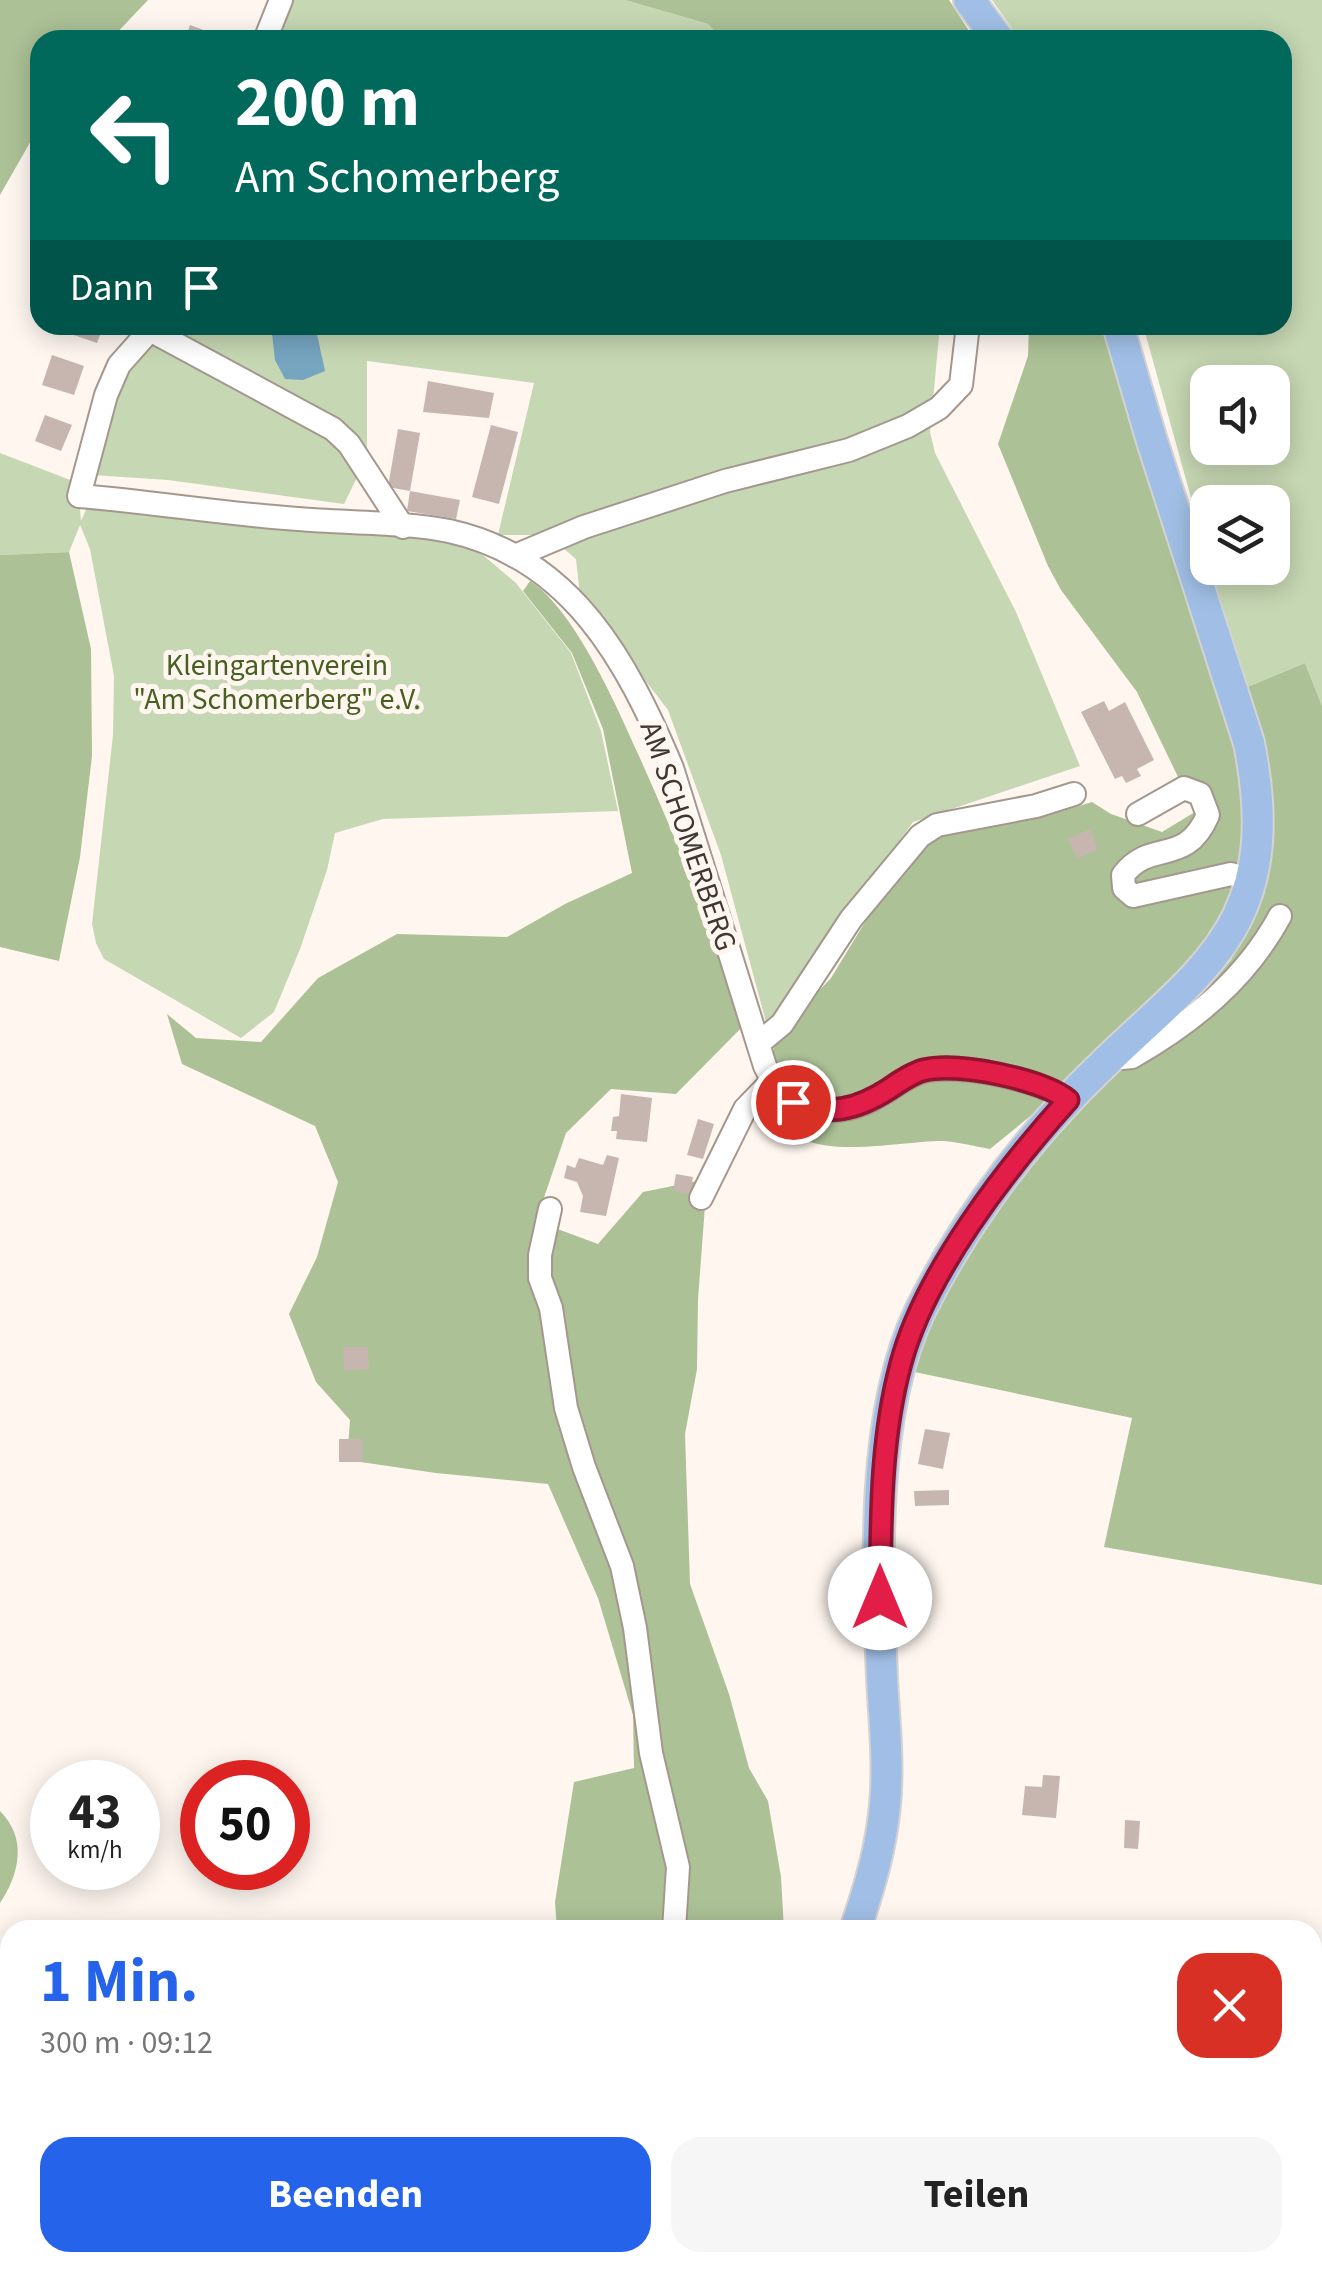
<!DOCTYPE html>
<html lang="de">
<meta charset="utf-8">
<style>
:root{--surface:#fff;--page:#f6f6f6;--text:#222;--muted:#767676;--accent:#2563eb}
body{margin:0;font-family:"Source Sans 3",sans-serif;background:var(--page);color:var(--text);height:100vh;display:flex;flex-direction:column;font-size:38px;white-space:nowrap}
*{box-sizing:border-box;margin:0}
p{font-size:32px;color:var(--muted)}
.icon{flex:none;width:55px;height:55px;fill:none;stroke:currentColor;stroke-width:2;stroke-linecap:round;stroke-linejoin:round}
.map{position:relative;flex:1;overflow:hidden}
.drawer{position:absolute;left:0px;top:1920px;width:1322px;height:352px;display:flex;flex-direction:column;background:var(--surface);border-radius:30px 30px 0 0;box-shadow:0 5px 25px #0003}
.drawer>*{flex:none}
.top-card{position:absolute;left:30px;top:30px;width:1262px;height:305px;border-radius:30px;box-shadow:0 5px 25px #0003;background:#00695c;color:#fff;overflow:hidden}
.fabs{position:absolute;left:1190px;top:365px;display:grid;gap:20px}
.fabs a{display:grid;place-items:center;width:100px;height:100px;border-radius:20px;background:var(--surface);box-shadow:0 5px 25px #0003;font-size:50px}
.speed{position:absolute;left:30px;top:1760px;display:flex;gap:20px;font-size:50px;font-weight:700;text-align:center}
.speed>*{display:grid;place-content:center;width:130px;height:130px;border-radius:50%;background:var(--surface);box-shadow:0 5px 25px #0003;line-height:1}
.speed small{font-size:25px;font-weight:400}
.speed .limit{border:15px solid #d22;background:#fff;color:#111}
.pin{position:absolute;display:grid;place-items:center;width:85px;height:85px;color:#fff;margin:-42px;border:5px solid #fff;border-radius:50%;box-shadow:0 2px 10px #0007}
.me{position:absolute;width:110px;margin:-55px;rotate:0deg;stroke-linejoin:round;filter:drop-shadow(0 0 8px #0008)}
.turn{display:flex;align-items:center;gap:35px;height:210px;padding:0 40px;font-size:45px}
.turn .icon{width:130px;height:130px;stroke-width:2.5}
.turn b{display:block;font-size:70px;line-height:85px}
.then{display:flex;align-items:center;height:95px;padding:0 40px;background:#0003;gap:20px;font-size:38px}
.round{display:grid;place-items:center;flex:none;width:105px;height:105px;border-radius:30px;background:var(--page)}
.overview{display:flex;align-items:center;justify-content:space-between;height:170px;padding:0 40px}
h1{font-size:60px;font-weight:700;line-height:75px;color:var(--accent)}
.primary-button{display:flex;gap:20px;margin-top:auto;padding:20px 40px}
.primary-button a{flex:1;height:115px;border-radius:30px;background:var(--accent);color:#fff;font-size:40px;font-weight:700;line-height:115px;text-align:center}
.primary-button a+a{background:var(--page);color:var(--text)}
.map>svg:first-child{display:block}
.green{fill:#c6d7b3;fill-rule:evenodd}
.forest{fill:#acc196}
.water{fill:#76a5c0}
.building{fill:#c6b6af}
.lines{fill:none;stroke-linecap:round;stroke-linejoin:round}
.minor-casing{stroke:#a4988e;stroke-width:26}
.major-casing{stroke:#d4d3d2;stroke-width:34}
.minor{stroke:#fff;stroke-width:22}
.major{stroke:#a1bfe6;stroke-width:30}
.route-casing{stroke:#92132f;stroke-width:25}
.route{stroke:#e11d48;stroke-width:18}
.labels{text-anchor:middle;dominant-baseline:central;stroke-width:10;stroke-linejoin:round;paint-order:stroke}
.park-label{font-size:30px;fill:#476022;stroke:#fef6ef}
.street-label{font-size:30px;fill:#3c3733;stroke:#fef6ef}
</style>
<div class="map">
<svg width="1322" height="2272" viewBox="0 0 1322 2272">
<rect width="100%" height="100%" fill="#fef6ef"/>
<!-- green -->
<g class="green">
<path d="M287 0H625L708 24 722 40H274Z"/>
<path d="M992 0H1322V706L1305 663 1245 688 1211 568H1272V502H1208L1207 555 1143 325H1282V40H1020ZM1208 382H1272V448H1208Z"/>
<path d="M157 325H940L930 432 935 453 1016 612 1080 766 913 822 767 1026 721 855 668 710 580 596 576 559 548 535H498L534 383 367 361V457L344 504 168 480 92 475 124 372Z"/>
<path d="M0 453 78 483 81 521 88 505 169 506 471 545 516 583 571 653 601 731 618 811 383 819 335 833 327 870 300 949 274 1012 241 1038 104 959 96 943 92 924 113 735 114 676 90 549 80 525 69 552 0 555Z"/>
<path d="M711 2263H899L895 2272H706Z"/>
</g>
<!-- forest -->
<g class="forest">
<path d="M0 0H148L110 40H40V125L0 195Z"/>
<path d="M625 0H949L975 40H722L708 24Z"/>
<path d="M1029 325H1103L1248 779 1236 910 1142 1025 990 1149C974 1146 958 1142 943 1141 899 1140 793 1168 777 1111 772 1090 775 1062 773 1040L831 978 873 909 934 838 1043 817 1092 802 1111 814 1162 832 1195 812 1137 692 1061 590 1048 566 998 444 1028 356Z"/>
<path d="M69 552 91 649 92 756 80 857 59 961 0 947V555Z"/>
<path d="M530 581C575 610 617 707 639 756 678 843 713 931 750 1019L676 1094 611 1089 566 1133 536 1221 598 1244 643 1192 707 1179 698 1299 697 1369 685 1434 690 1584 729 1694 749 1768 768 1801 781 1877 784 1930H557L555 1902 574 1782 634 1768 633 1715 598 1598 548 1484 436 1473 347 1460 350 1420 316 1382 289 1314 317 1257 338 1182 315 1126 182 1064 167 1014 196 1038 261 1042 318 978 397 934 507 937 565 904 632 873 603 729 572 653 523 591Z"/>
<path d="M1305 663 1322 706V1585L1104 1547 1132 1418 910 1371 927 1321 1017 1175 1095 1086 1205 991 1231 960 1250 925 1264 895 1269 866 1245 688Z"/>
<path d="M0 1811C27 1838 20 1873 0 1903Z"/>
<path d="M329 2262H542L549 2266V2272H293Z"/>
</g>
<!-- water -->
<path class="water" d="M271 325H315L325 371 303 380 285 379 275 360Z"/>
<!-- building -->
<g class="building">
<path d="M190 25 214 34 212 40H185Z"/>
<path d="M64 325H104L97 343 62 331Z"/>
<path d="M52 355 84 366 74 395 42 385Z"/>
<path d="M428 381 494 393 489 418 423 412Z"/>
<path d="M45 415 72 425 61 451 35 441Z"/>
<path d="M491 425 518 432 499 504 472 497Z"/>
<path d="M398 429 420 433 410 491 388 487Z"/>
<path d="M410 491 460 500 456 519 407 511Z"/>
<path d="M1104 701 1109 711 1125 702 1154 760 1137 769 1141 776 1126 783 1122 776 1115 779 1081 712Z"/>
<path d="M1090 829 1098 849 1077 858 1068 839Z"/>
<path d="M621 1094 652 1098 647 1142 616 1139 617 1131H611L613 1117 619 1116Z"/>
<path d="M698 1119 714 1124 703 1159 687 1155Z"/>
<path d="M607 1155 619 1158 606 1216 580 1212 583 1196 577 1182 564 1178 567 1165 575 1168 579 1158 603 1165Z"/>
<path d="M676 1174 693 1177 690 1194 673 1191Z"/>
<path d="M343 1347H368L369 1369 344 1370Z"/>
<path d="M925 1429 950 1433 943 1469 918 1464Z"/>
<rect x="339" y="1439" width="24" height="23"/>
<path d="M949 1490V1505L915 1506 914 1491Z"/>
<path d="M1043 1775 1060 1776 1056 1818 1022 1815 1025 1786 1042 1787Z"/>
<path d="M1125 1820 1140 1821 1138 1849 1124 1848Z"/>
</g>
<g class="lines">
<!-- minor casing -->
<g class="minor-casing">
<g id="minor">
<path d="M265 40 281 0"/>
<path d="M150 325V330L333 429 349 444 403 527"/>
<path d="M150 330 119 365 106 395 79 496C152 502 225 514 298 519 343 523 406 522 449 531 572 558 627 661 672 768L765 1066C785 1108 826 1120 867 1102 886 1094 901 1079 920 1072 953 1061 1040 1079 1068 1100"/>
<path d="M515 556 584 527 725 481 849 450 908 426 939 408 961 385 968 325"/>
<path d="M1138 814 1184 788 1200 794 1208 815C1185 868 1151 838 1123 875L1124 888 1133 896 1231 874 1253 880"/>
<path d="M759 1043 782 1024 851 919 920 836 937 825 1036 806 1074 794"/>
<path d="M1114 1053 1122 1058 1132 1057C1193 1022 1246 979 1280 916"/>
<path d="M701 1198 745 1109 772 1081"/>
<path d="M550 1209 540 1255V1278L551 1308 566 1408 584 1467 622 1566 635 1628 651 1753 678 1867 674 1930"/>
</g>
</g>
<!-- major casing -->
<g class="major-casing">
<g id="major">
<path d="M969 0 999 40"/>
<path d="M855 1930C869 1889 881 1849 885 1805 889 1763 884 1719 882 1677 877 1566 871 1413 920 1311 957 1236 1009 1162 1067 1101 1185 974 1289 944 1249 743L1152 441 1118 325"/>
<path d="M695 2272 700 2262"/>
</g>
</g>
<!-- minor -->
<use href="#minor" class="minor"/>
<!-- major -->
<use href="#major" class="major"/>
</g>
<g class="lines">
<!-- route casing -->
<g class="route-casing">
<path id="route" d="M793 1102C830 1116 856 1110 889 1089 899 1082 912 1073 924 1070 958 1062 1041 1079 1068 1100 1006 1169 925 1273 901 1363 880 1440 881 1520 880 1598"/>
</g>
<!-- route -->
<use href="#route" class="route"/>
</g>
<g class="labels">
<!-- park labels -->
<g class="park-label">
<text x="277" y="665">Kleingartenverein<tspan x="277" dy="34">"Am Schomerberg" e.V.</tspan></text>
</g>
<!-- street labels -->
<g class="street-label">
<text transform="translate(688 836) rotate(71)">AM SCHOMERBERG</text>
</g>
</g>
</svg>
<div class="fabs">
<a><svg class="icon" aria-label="sound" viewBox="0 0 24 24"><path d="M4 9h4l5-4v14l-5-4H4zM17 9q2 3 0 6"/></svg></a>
<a><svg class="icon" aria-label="layers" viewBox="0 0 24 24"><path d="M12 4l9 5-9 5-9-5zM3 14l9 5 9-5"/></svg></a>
</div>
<div class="speed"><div>43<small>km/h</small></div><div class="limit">50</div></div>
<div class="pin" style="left:793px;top:1102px;background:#d93025"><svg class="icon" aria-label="arrive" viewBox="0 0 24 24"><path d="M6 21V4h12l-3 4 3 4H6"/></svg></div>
<svg class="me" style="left:880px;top:1598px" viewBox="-20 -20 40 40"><circle r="19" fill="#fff"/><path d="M0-13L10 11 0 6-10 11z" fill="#e11d48"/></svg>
<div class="top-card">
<div class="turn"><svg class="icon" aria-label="left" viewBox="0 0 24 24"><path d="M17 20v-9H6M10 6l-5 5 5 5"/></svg><div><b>200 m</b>Am Schomerberg</div></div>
<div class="then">Dann<svg class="icon" aria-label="arrive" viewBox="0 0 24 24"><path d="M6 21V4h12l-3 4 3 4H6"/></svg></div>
</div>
<section class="drawer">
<div class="overview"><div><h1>1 Min.</h1><p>300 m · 09:12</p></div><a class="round" style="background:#d93025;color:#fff"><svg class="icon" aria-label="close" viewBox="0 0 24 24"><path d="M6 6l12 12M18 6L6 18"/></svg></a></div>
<div class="primary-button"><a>Beenden</a><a>Teilen</a></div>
</section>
</div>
